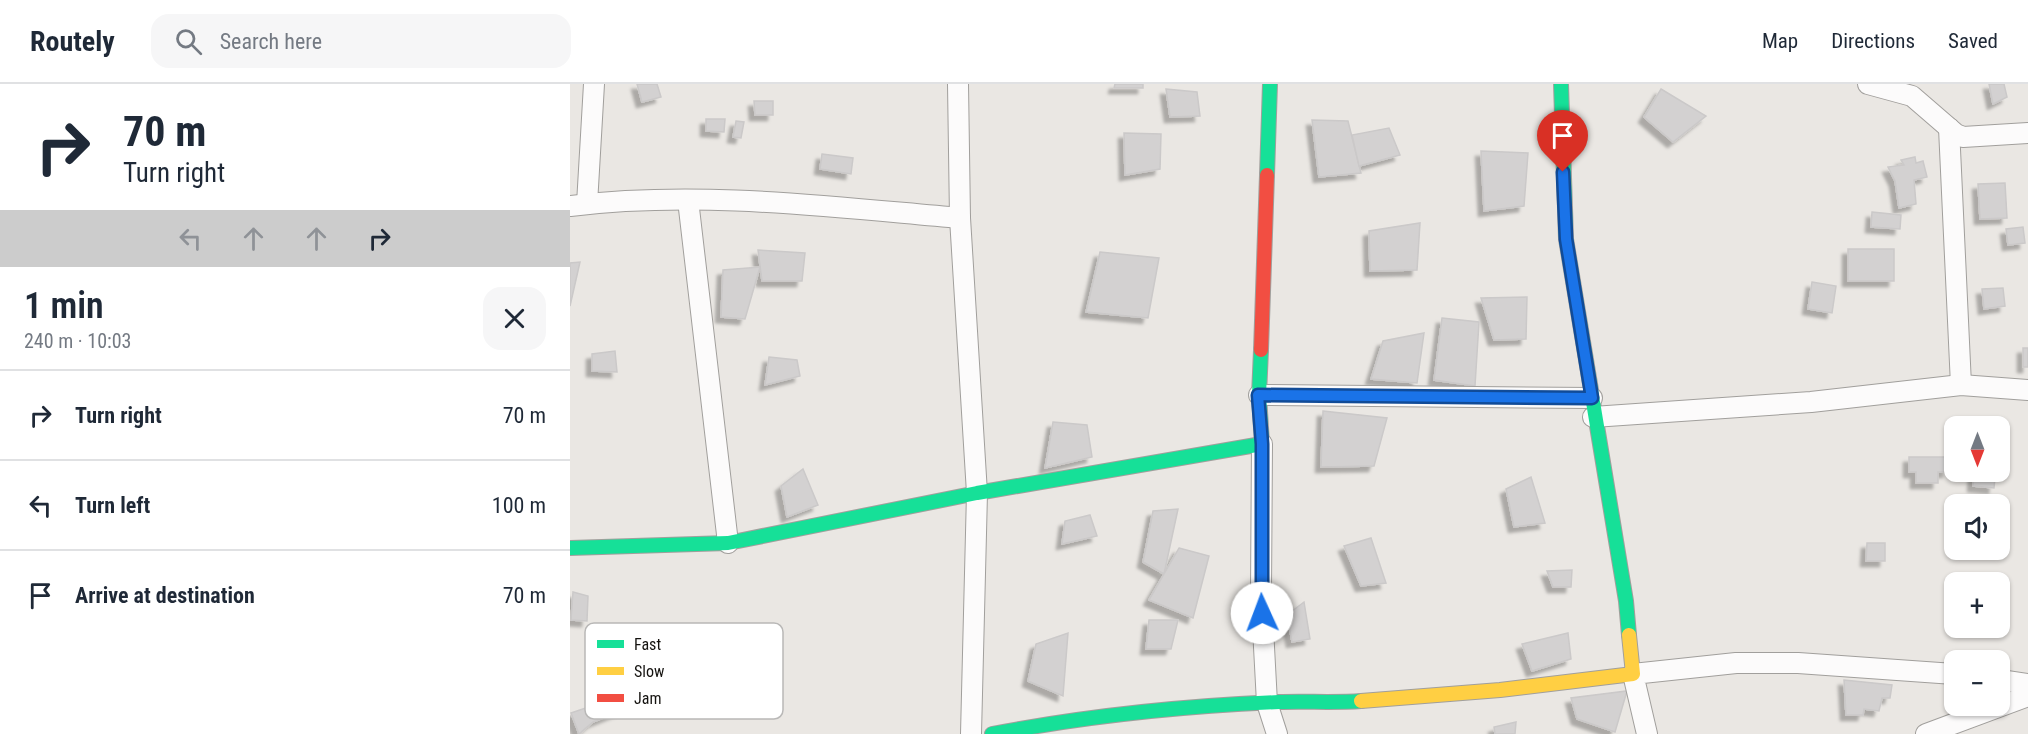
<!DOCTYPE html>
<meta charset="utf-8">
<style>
:root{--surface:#fff;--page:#f6f6f7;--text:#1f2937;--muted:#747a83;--line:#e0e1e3}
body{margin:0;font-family:"Roboto Condensed",sans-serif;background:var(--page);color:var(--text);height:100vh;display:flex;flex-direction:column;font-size:22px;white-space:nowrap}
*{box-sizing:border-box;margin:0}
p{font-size:20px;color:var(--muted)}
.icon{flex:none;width:33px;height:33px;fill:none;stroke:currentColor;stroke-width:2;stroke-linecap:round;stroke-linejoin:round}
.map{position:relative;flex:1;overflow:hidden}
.drawer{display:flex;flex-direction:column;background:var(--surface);width:570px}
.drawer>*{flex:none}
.hud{background:#fff;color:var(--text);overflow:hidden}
.needle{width:39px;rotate:180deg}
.tools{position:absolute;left:1374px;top:332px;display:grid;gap:12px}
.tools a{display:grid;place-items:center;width:66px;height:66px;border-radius:12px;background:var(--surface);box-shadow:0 2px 4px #0004;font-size:30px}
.pin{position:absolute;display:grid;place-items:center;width:51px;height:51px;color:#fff;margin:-62px -26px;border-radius:50% 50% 50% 0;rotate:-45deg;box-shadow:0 0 6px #0007}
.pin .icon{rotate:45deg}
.me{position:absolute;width:66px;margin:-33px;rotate:358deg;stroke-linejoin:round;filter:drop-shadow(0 0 4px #0008)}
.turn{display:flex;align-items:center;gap:21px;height:126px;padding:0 24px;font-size:27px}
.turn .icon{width:78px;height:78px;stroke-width:2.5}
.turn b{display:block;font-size:42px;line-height:51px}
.lanes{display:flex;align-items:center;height:57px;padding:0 24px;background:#0003;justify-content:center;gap:30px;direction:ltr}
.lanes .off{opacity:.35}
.round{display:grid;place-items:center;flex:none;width:63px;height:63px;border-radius:18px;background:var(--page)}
.overview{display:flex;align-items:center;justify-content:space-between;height:102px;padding:0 24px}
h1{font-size:36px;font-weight:600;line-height:45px}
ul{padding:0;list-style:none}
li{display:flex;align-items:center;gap:18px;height:90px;padding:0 24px;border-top:2px solid var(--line)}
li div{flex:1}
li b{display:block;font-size:22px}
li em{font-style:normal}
header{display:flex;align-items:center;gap:36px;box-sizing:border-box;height:84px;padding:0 30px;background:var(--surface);border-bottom:2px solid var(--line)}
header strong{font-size:28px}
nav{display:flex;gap:33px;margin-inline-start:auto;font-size:21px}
.search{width:420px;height:54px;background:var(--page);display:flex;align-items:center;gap:15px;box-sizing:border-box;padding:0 21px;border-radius:18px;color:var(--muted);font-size:22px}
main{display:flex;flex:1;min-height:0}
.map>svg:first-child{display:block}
.building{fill:#d3d1d1;stroke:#cbc9c9;stroke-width:1.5;filter:url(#shadow)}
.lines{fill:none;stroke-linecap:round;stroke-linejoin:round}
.street-casing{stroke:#a19f9c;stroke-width:22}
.fast-casing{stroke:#a19f9c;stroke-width:16}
.slow-casing{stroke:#a19f9c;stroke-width:16}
.jam-casing{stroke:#a19f9c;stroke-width:16}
.street{stroke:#fcfbfb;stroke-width:20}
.fast{stroke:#16e098;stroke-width:14}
.slow{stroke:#ffcf43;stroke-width:14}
.jam{stroke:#f24e42;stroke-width:14}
.route-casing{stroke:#114b97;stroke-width:15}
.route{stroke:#1a73e8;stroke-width:10}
.key{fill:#fff;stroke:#b9b8b7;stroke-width:1.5}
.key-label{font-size:16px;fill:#151310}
</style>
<header>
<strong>Routely</strong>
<div class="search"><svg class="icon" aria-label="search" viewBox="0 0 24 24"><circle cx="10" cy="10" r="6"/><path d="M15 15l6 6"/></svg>Search here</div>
<nav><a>Map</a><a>Directions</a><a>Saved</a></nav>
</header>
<main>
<section class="drawer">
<div class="hud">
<div class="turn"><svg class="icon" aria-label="right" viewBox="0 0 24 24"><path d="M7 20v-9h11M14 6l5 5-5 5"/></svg><div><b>70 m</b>Turn right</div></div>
<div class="lanes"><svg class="icon off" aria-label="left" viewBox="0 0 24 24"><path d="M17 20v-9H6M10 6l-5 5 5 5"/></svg><svg class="icon off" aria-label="ahead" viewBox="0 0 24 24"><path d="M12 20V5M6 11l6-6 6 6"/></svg><svg class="icon off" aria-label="ahead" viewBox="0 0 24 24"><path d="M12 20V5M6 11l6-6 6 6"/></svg><svg class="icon" aria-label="right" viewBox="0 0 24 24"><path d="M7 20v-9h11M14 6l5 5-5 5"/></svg></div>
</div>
<div class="overview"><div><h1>1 min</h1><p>240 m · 10:03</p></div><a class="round"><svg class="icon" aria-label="close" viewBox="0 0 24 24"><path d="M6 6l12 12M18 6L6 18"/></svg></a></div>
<ul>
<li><svg class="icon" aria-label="right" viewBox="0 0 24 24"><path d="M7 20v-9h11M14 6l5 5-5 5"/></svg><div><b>Turn right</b></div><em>70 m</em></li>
<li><svg class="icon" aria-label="left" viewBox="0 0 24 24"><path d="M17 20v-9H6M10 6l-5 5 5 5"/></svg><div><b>Turn left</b></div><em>100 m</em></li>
<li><svg class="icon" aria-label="arrive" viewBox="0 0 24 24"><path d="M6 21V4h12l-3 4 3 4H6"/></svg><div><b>Arrive at destination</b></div><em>70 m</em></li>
</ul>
</section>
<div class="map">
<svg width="1458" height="650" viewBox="0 0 1458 650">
<defs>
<filter id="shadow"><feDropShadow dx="-5.5" dy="5.5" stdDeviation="1.5" flood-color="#0004"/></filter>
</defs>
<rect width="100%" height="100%" fill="#eae7e3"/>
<!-- building -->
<g class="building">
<path d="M67 0H87L91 13 72 18Z"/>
<path d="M545 0H573V4H544Z"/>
<path d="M1419 0H1434L1437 13 1423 20Z"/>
<path d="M596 5 627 8 630 32 600 33Z"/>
<path d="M1091 5 1136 32 1103 58 1074 33Z"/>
<path d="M184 17H203V31H185Z"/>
<path d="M136 35H155L154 48 136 47Z"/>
<path d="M742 36 778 37 791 89 749 93Z"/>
<path d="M166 37 174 38 171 54 163 53Z"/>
<path d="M819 44 830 71 789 82 782 51Z"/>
<path d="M554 49 591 50 590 85 555 91Z"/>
<path d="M911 67 958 69 954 122 914 127Z"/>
<path d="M252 70 283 74 281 90 250 85Z"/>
<path d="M1345 73 1346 79 1353 77 1357 93 1344 96 1346 120 1329 124 1325 97 1318 83 1334 81 1331 76Z"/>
<path d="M1435 99 1437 134 1410 135 1408 100Z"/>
<path d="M1302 128 1331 131 1330 145 1301 143Z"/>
<path d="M850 139 847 186 800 187 799 147Z"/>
<path d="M1453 143 1455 159 1438 161 1436 145Z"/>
<rect x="1278" y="165" width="46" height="32"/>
<path d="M188 166 235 169 232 197H192Z"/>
<path d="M530 168 589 174 578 234 516 228Z"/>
<path d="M10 178 0 222V179Z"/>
<path d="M190 183 175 235 151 233 153 186Z"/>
<path d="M1242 198 1266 202 1262 229 1238 225Z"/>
<path d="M1433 204 1435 222 1414 225 1412 205Z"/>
<path d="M957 213 956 255 924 256 911 214Z"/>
<path d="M872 234 909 238 905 302 864 296Z"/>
<path d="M854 249 847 299 801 295 813 257Z"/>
<rect x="1453" y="264" width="5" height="19"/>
<path d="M45 267 47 288 22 287V270Z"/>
<path d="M199 273 227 276 230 292 195 301Z"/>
<path d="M753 327 817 334 804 382 751 383Z"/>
<path d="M483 338 517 341 522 373 475 384Z"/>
<path d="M1339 373H1378V388H1368V399H1346V388H1339Z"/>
<path d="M233 385 248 421 217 433 211 402Z"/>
<path d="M1404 387H1418L1417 396 1425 394 1424 404 1403 402Z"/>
<path d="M961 393 975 439 944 443 936 405Z"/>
<path d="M608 425 594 490 573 478 583 427Z"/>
<path d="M520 431 527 452 492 460 495 437Z"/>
<path d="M801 454 816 499 791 502 774 462Z"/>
<path d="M1297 459H1315V477H1296Z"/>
<path d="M609 464 639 472 623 534 579 516Z"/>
<path d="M1002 486 1001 503H983L977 487Z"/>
<path d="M3 508 18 512 17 537 1 536Z"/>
<path d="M734 518 740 555 722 558 717 531Z"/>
<path d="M579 536H608L601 565H576Z"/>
<path d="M498 549 493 612 458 597 466 560Z"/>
<path d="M998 549 1001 575 962 587 952 560Z"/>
<path d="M1274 596 1322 601 1320 614H1312L1309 627 1294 625 1293 631H1276Z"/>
<path d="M1057 607 1045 648 1007 635 1001 614Z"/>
<path d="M45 614 56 625 23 638 9 650 1 629Z"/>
<path d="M946 638 945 650H925L924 643Z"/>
</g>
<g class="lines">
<!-- street casing -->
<g class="street-casing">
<g id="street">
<path d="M1298 0 1342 12 1386 50 1393 53 1458 49"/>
<path d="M1379 44 1391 301"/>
<path d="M118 116 158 459"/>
<path d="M17 120 24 0"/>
<path d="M0 122C129 106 261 123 390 134L388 0"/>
<path d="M390 134 407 409 401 650"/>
<path d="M689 311 1022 314"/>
<path d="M1023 333 1241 318 1391 301 1458 306"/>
<path d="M692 360 691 507 697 619 707 650"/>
<path d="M1430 596 1458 600"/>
<path d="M1077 650 1063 590 1166 579H1228L1384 590"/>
<path d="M1356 650 1458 612"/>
</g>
</g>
<!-- fast casing -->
<g class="fast-casing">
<g id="fast">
<path d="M991 0 996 155 1056 517 1059 551"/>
<path d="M697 91 700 0"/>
<path d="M0 464 158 459 407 409 692 360 689 311 691 266"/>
<path d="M422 650C517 632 612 622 709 618 736 617 764 619 791 617"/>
</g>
</g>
<!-- slow casing -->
<g class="slow-casing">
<path id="slow" d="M791 617 930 606 1063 590 1059 551"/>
</g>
<!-- jam casing -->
<g class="jam-casing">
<path id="jam" d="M691 266 697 91"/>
</g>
<!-- street -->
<use href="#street" class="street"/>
<!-- fast -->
<use href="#fast" class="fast"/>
<!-- slow -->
<use href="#slow" class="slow"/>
<!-- jam -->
<use href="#jam" class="jam"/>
</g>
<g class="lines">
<!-- route casing -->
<g class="route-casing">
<path id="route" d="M692 529V360L688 311 1022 314 996 155 993 88"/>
</g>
<!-- route -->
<use href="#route" class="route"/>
</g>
<!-- legend -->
<rect x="15" y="539" width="198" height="96" rx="9" class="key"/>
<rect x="27" y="556" width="27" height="8" fill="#16e098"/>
<rect x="27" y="583" width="27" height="8" fill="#ffcf43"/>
<rect x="27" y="610" width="27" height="8" fill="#f24e42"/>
<g class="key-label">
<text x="64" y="566">Fast</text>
<text x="64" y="593">Slow</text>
<text x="64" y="620">Jam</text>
</g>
</svg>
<div class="tools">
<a><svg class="needle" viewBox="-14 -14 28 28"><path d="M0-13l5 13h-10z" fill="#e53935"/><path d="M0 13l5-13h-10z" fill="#747a83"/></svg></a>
<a><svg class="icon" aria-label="sound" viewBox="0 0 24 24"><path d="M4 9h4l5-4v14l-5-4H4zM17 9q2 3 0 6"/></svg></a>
<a>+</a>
<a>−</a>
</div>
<div class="pin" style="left:993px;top:88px;background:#d93025"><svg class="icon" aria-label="arrive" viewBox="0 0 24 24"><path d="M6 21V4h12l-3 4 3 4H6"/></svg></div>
<svg class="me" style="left:692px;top:529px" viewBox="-20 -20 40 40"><circle r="19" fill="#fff"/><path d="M0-13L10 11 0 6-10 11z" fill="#1a73e8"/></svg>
</div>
</main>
